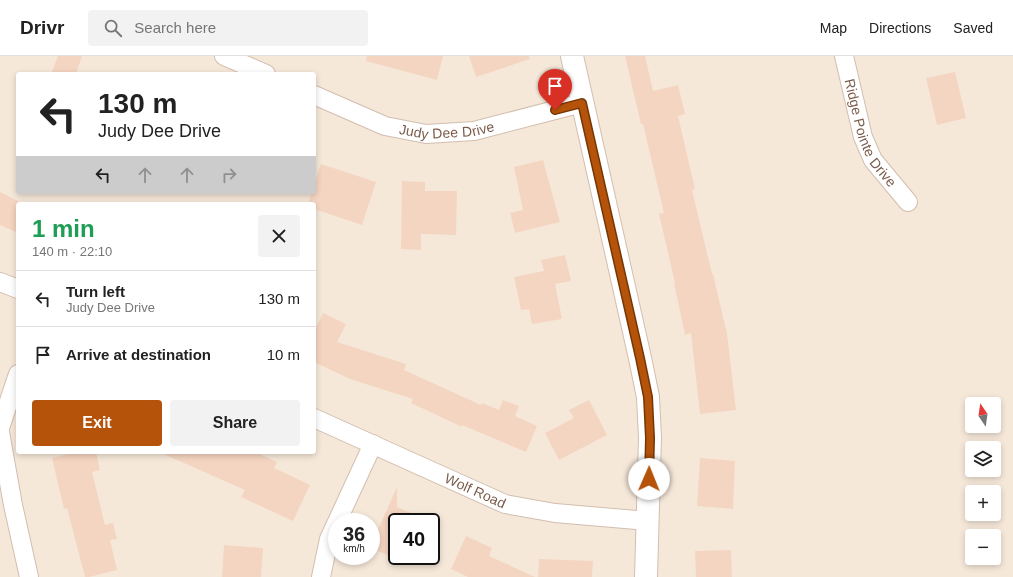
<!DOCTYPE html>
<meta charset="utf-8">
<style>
:root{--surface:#fff;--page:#f2f2f2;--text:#222;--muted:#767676;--line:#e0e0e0;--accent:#b45309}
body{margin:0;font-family:Helvetica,sans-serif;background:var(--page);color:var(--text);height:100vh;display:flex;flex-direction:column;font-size:15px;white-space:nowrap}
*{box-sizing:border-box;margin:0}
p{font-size:13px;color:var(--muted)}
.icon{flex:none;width:22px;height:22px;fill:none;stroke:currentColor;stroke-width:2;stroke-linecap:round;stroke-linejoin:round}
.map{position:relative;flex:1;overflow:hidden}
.drawer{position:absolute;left:16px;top:146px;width:300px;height:252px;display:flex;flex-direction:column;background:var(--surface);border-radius:4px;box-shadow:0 2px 6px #0003}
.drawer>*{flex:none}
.banner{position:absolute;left:16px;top:16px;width:300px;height:122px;border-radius:4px;box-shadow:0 2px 6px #0003;background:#fff;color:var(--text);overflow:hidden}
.needle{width:26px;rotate:347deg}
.controls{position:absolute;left:965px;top:341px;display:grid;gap:8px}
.controls a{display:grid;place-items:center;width:36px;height:36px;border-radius:4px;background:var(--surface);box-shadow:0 2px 6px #0003;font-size:20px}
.speed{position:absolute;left:328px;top:457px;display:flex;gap:8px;font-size:20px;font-weight:700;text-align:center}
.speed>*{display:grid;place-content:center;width:52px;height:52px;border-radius:50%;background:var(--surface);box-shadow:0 2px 6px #0003;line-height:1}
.speed small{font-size:10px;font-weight:400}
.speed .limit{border:2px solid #111;border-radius:6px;background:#fff;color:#111}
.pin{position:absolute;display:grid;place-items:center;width:34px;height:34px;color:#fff;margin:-41px -17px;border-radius:50% 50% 50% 0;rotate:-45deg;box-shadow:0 0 4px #0007}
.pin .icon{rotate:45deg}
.me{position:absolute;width:44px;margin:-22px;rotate:1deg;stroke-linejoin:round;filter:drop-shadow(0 0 3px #0008)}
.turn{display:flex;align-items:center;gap:14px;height:84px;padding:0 16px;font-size:18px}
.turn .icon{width:52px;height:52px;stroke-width:2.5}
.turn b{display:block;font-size:28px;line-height:34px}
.lanes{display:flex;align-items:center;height:38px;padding:0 16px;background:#0003;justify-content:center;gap:20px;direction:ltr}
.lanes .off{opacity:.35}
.round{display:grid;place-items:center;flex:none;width:42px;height:42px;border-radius:4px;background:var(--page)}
.head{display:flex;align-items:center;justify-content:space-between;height:68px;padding:0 16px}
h1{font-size:24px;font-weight:700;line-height:30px;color:#1e9e55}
.cta{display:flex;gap:8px;margin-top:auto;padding:8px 16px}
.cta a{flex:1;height:46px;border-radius:4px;background:var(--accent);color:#fff;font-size:16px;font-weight:700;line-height:46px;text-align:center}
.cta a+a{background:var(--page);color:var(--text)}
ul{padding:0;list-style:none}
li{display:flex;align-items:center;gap:12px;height:56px;padding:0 16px;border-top:1px solid var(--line)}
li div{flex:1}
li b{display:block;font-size:15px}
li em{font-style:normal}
header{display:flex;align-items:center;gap:24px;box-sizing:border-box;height:56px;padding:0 20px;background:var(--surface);border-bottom:1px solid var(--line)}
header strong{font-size:19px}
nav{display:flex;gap:22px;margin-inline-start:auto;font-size:14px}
.search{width:280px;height:36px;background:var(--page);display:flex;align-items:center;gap:10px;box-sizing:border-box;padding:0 14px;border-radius:4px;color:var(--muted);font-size:15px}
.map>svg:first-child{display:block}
.residential{fill:#f6e8d9;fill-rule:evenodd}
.building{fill:#f4d5c1}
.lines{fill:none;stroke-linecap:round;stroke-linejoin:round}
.minor-casing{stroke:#d2beaf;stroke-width:20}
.tertiary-casing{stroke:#d2beaf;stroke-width:24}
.minor{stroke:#fff;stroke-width:18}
.tertiary{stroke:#fff;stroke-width:22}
.route-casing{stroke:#753606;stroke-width:10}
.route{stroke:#b45309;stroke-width:7}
.labels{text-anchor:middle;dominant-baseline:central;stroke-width:3.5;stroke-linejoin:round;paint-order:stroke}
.street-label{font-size:14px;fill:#7b5c4b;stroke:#fffaf2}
</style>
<header>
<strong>Drivr</strong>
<div class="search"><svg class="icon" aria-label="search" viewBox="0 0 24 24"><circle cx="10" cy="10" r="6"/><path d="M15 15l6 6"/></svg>Search here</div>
<nav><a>Map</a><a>Directions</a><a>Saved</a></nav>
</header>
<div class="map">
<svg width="1013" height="521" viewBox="0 0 1013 521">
<rect width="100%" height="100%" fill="#fdf6eb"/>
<!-- residential -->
<path class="residential" d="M0 0H1013V521H0ZM18 18H314V136H18ZM18 148H314V396H18ZM972 348H994V370H972ZM972 392H994V414H972ZM972 436H994V458H972ZM337 466H371V500H337ZM397 466H431V500H397ZM972 480H994V502H972Z"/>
<!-- building -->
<g class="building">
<path d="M58 0H82L76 18H51Z"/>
<path d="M367 0H443L437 24 366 5Z"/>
<path d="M469 0H529L530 3 476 21Z"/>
<path d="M625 0H645L653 35 678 29 685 58 678 60 695 133 692 134 712 218H713L727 278 736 354 700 358 691 277 685 279 674 227H675L659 158 664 157 643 68H641Z"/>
<path d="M955 16 966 62 937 69 926 22Z"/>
<path d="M543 104 560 166 515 177 510 157 523 154 514 111Z"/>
<path d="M321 108 376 126 362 169 314 153V148H308L312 136H314V129Z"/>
<path d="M402 125 425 126V135H457L456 179 421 178V194L401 193Z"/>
<path d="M0 136 18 145V177L0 169Z"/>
<path d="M565 199 571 225 555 228 562 263 532 268 529 253 521 254 514 221 544 215 541 204Z"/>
<path d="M323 257 346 268 337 286 406 308 404 314 481 349 482 347 499 354 503 344 519 350 515 360 537 370 526 396 462 369V371L411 347 413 343 350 323 314 306V276Z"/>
<path d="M589 344 607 379 559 404 545 377 574 362 569 354Z"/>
<path d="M76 396H96L100 414 92 416 105 469 113 467 117 483 110 484 117 514 89 521H85L67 452 64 453 52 402Z"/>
<path d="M159 396H255L277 406 274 412 310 429 293 465 241 441 245 434Z"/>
<path d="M700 402 735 405 733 453 697 450Z"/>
<path d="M397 431V451L431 466H397V503L371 492V489Z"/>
<path d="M466 480 492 492 489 500 535 521H468L451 513Z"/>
<path d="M224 489 263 492 261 521H222Z"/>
<path d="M731 494 732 521H696L695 495Z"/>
<path d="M539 503 593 505 592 521H538Z"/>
</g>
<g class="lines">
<!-- minor casing -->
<g class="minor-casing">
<g id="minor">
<path d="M224 0 266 18"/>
<path id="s1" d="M844 0 863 81 873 104 908 146"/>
<path id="s2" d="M314 39 385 70 426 78 474 75 582 47"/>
<path d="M0 226 18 233"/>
<path id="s3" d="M314 362 505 448 555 457 648 465"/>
<path d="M0 372 18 318"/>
<path d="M0 376 13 449 29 521"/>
<path d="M321 521 329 483 373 388"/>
</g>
</g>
<!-- tertiary casing -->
<g class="tertiary-casing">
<path id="tertiary" d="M572 0 640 302 648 341 650 382 646 521"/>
</g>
<!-- minor -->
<use href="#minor" class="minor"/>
<!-- tertiary -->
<use href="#tertiary" class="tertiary"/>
</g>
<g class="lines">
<!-- route casing -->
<g class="route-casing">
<path id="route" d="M555 54 582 47 640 302 648 341 650 382 649 423"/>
</g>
<!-- route -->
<use href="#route" class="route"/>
</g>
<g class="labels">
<!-- street labels -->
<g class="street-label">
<text stroke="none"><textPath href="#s2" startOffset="140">Judy Dee Drive</textPath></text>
<text stroke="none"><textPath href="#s1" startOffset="82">Ridge Pointe Drive</textPath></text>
<text stroke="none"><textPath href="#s3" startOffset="177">Wolf Road</textPath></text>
</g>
</g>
</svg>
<div class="controls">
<a><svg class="needle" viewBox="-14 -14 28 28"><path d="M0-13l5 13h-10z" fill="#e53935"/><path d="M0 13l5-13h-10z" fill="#767676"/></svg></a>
<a><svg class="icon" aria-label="layers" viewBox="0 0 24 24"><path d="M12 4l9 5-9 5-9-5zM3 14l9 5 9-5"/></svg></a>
<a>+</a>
<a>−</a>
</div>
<div class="speed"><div>36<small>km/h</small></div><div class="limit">40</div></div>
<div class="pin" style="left:555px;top:54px;background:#d93025"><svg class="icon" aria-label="arrive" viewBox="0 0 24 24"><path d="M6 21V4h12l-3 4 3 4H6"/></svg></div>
<svg class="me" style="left:649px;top:423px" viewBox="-20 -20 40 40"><circle r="19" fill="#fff"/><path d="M0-13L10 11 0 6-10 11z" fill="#b45309"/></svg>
<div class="banner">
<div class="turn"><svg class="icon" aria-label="left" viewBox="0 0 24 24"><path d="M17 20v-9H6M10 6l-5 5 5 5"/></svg><div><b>130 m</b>Judy Dee Drive</div></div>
<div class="lanes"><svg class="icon" aria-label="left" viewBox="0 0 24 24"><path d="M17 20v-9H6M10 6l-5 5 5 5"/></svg><svg class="icon off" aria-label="ahead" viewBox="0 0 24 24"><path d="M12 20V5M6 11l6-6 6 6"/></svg><svg class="icon off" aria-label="ahead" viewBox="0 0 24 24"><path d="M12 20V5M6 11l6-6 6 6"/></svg><svg class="icon off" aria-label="right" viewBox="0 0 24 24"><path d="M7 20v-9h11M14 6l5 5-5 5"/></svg></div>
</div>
<section class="drawer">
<div class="head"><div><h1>1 min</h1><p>140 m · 22:10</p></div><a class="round"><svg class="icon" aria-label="close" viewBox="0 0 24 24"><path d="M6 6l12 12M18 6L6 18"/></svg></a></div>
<ul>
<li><svg class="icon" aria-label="left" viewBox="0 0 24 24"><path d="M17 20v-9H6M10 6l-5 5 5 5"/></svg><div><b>Turn left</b><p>Judy Dee Drive</p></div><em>130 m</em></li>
<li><svg class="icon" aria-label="arrive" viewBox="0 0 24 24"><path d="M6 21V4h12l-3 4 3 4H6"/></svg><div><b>Arrive at destination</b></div><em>10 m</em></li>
</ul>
<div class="cta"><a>Exit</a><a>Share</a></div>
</section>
</div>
